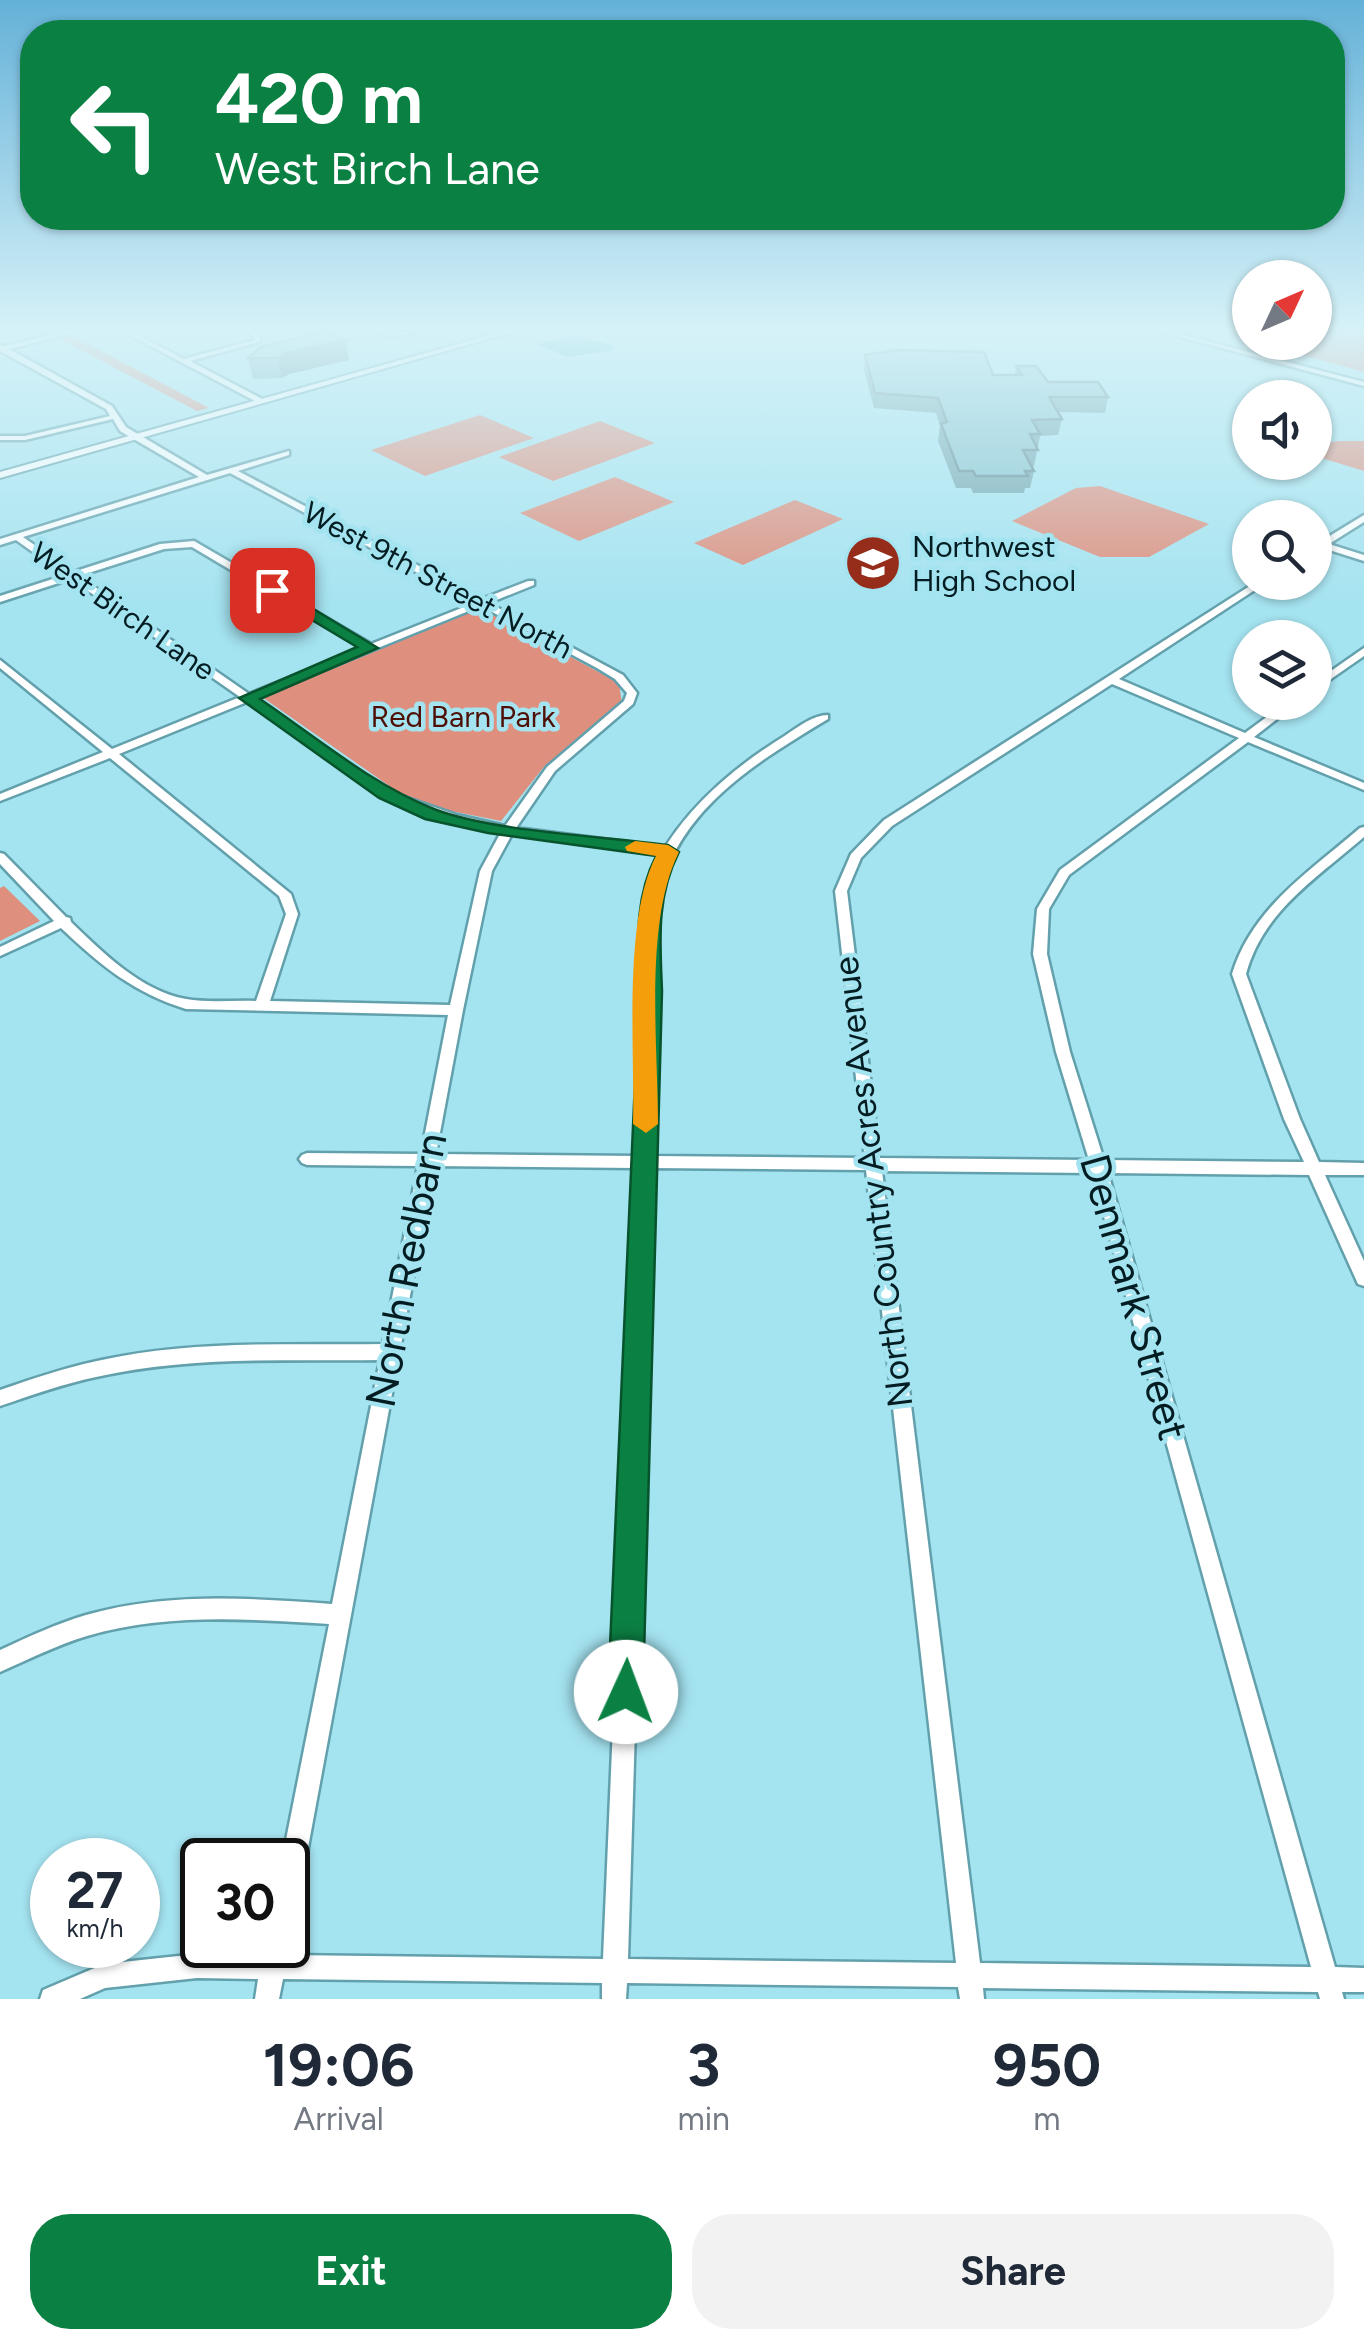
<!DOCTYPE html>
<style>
:root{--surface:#fff;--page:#f2f2f3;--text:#1f2937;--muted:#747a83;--accent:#0b8043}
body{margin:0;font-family:Figtree,sans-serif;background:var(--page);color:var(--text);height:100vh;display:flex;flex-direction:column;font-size:38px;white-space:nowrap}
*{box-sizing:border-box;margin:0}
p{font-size:32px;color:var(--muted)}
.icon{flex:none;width:55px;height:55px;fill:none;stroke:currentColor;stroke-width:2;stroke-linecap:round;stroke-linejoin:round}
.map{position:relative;height:1999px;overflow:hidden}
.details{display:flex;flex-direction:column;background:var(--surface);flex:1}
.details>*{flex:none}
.top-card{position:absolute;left:20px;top:20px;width:1325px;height:210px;border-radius:40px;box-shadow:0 2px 8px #0004;background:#0b8043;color:#fff;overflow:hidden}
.needle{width:65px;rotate:46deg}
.tools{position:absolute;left:1232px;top:260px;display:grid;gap:20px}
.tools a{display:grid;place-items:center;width:100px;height:100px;border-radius:50%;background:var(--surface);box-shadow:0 2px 8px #0004;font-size:50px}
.speed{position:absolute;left:30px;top:1838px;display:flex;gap:20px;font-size:50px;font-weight:700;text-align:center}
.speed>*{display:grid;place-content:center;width:130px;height:130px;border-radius:50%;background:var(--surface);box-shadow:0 2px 8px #0004;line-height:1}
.speed small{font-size:25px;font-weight:400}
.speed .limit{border:5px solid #111;border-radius:15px;background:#fff;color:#111}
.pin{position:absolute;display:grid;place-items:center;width:85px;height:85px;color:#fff;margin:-42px;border-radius:20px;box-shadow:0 5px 15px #0006}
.me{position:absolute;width:110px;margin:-55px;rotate:2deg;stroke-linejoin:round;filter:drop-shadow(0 0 8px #0008)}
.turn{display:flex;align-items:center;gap:35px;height:210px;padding:0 30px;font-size:45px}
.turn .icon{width:130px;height:130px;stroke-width:2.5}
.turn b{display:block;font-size:70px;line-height:85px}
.eta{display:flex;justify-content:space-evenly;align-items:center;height:170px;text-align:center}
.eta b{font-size:60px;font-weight:700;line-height:70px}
.button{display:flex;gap:20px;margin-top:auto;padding:20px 30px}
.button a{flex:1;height:115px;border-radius:40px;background:var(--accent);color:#fff;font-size:40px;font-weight:700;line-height:115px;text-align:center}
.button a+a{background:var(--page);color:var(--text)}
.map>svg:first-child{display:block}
.green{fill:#de8f7e}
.water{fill:#3eacc0}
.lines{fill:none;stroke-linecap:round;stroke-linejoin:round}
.minor-casing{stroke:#62a0ac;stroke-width:5}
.major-casing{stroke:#62a0ac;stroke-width:4}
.minor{fill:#fff;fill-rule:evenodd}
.major{fill:#fff;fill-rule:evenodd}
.wall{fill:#70a5b0}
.shaded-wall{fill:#5b8690}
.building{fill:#82c0cd;stroke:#5b8690;stroke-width:2.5}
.route{fill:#0b8043;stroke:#07532c;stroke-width:2.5}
.slow{fill:#f59e0b}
.labels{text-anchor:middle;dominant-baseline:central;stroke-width:9;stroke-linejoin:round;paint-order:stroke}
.far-poi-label{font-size:30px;fill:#031d22;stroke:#a4e3f0;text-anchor:start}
.far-street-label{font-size:30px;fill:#031d22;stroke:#a4e3f0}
.far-park-label{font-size:30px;fill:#4e1006;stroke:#a4e3f0}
.street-label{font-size:35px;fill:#031d22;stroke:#a4e3f0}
.near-street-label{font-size:42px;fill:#031d22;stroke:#a4e3f0}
</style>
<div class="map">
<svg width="1364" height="1999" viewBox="0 0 1364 1999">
<rect width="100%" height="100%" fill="#a4e3f0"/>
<!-- green -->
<g class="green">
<path d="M1315 330H1364V372L1270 346 1315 342Z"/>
<path d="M69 334 209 408 197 411 56 337Z"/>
<path d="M480 415 534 438 425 476 371 450Z"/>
<path d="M600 421 655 443 553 481 499 457Z"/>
<path d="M1340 441H1364V471L1315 456V444Z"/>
<path d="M615 477 674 502 579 541 520 513Z"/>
<path d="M1100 486 1209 524 1149 557H1100L1012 521 1076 488Z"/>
<path d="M795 500 843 519 743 565 694 543Z"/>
<path d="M480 608 619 683 622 704 543 768 501 821 441 809 398 792 262 697Z"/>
<path d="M4 886 40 921 0 941V888Z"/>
</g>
<!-- water -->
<path class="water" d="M574 335 612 345 614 350 568 357 537 344Z"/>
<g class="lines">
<!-- minor casing -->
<g class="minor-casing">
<g id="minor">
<path d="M75 330H85L9 349 112 406 126 427 207 475 289 451V455L238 471 482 599 528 581H534V585L489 603 623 675 637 693 633 704 555 771 516 828 665 847C696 799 738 765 786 735 798 727 813 715 828 715V719C748 767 665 818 655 918 652 944 658 970 658 995 657 1049 654 1103 653 1156L865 1158 835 891 851 854 884 820 1256 582H1267L1119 679 1245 733 1287 702H1299L1254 737 1364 783V790L1248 742 1069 875 1049 909 1047 954 1070 1052 1104 1160 1304 1162 1284 1119 1232 974C1252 908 1310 871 1360 828L1364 827V837C1317 878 1263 911 1246 974L1300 1119 1319 1162 1364 1163V1175H1325L1364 1261V1286L1358 1284 1309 1175 1108 1173 1335 1967 1364 1968V1992H1342L1344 1999H1320L1318 1992 983 1988 984 1999H960L958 1987 627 1983 626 1999H602V1983L283 1979 279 1999H255L258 1979 197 1978 105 1988 80 1999H40L43 1990 104 1964 197 1954 263 1955 265 1945H288V1941L287 1955 603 1959 637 1168 434 1166 300 1891 296 1899 288 1903V1860H282L329 1624C248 1619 166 1613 87 1636 57 1645 29 1659 0 1672V1650C28 1637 56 1624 86 1615 166 1592 250 1598 332 1604L380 1360C286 1361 189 1356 96 1377 63 1384 32 1395 0 1406V1390C32 1379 64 1368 97 1361 190 1340 288 1345 383 1344L418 1166 307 1165 302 1163 299 1159 302 1155 307 1153 421 1154 448 1015 186 1009C134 993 100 965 61 928L0 956V947L54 921 0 864V853L4 854 66 917 70 918 71 922C102 952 141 991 186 999 208 1003 233 1000 256 1001L286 914 279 896 110 758 0 801V794L103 752 0 668V660L112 749 240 697 71 579 0 602V596L65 575 16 540 0 545V539L199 477 120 431 113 419 25 440H0V436H25L110 416 106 409 0 351V345L4 346ZM230 473 474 603 371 644 194 541 160 544 73 572 23 537ZM192 547 362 648 249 694 79 576 164 549ZM481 606 597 668 615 679 627 693 624 701 547 767 505 826 457 815 390 792 255 698ZM1112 684 1239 738 1060 870 1037 909 1033 954 1056 1052 1089 1160 880 1158 847 891 861 858 892 826ZM247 702 382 796 450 820 501 832 480 871 450 1005 270 1001 298 914 291 894 119 754ZM512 834 660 854 648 884 642 920 644 991 637 1156 436 1154 463 1010 492 871ZM652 1168 866 1170 956 1963 628 1959ZM882 1171 1092 1173 1311 1967 980 1963Z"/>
<path d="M120 330H128L184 359 255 340V337L243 330H251L260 335V342L190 361 266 401 259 403Z"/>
<path d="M369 330 392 333 427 330 392 337Z"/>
<path d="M483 330H491L502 335 497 336Z"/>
<path d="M1154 330H1164L1364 382V386Z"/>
<path d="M1364 515V522L1329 544 1364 555V561L1323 548 1315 552V545Z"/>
<path d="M1364 648V656L1315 690V682Z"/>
</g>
</g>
<!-- major casing -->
<g class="major-casing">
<path id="major" d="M508 330H520L0 478V472Z"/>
</g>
<!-- minor -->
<use href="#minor" class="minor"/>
<!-- major -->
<use href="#major" class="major"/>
</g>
<!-- wall -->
<g class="wall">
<path d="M261 347 349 360 289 374 282 378 253 379 248 358Z"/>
<path d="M865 355 993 375H1015L1016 366 1048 382 1108 397 1105 413 1058 412 1062 419 1058 435 1040 436 1034 466H1031L1034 471 1030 488H1025L1024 493H973L971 488H956L938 441 940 426 936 413 874 408 864 370Z"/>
</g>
<!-- shaded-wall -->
<path class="shaded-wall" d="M346 340 349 360 289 374 282 378 278 358 285 353Z"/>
<!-- building -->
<g class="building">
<path d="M324 331 346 340 285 353 278 358H248L261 347Z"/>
<path d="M897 350 984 352 993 375H1022L1016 366H1036L1048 382H1098L1108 397H1049L1062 419 1032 420 1040 434H1030L1038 450H1023L1034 471H1025L1028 476H976L973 471H959L941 424 947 422 938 398 875 393 865 355Z"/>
</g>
<!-- sky -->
<linearGradient id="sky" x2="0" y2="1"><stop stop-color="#64b1d8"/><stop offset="0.54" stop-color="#d6f2f8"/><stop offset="1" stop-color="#d6f2f8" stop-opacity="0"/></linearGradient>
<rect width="1364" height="610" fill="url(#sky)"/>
<!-- route -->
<path class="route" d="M267 587H277L378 648 260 699C316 737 371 784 434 809 494 832 602 836 668 845L679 852C656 897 660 941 662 991L643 1692 638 1705 626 1710 613 1705 608 1692 639 991C638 944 634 899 656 856L488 833 425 819 379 798 239 698 357 647 267 593Z"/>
<!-- slow -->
<path class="slow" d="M635 841 668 845 679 852C644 921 658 1045 658 1124L646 1133 633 1124C635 1049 623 920 656 856L627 851 625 847Z"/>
<!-- icons -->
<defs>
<g id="school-disc" transform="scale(2.875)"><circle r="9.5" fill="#962c1a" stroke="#a4e3f0"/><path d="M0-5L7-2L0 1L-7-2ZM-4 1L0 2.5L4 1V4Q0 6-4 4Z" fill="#fff"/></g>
</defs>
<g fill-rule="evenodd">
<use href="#school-disc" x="873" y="563"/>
</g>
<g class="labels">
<!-- far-poi labels -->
<g class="far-poi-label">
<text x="912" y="546">Northwest<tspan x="912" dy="34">High School</tspan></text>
</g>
<!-- far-street labels -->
<g class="far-street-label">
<text transform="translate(438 580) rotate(28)">West 9th Street North</text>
<text transform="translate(123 611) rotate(35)">West Birch Lane</text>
</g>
<!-- far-park labels -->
<g class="far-park-label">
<text x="463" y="716">Red Barn Park</text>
</g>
<!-- street labels -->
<g class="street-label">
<text transform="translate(873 1182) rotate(-97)">North Country Acres Avenue</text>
</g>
<!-- near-street labels -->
<g class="near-street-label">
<text transform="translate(406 1270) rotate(-79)">North Redbarn</text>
<text transform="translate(1134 1297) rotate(74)">Denmark Street</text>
</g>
</g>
</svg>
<div class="tools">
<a><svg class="needle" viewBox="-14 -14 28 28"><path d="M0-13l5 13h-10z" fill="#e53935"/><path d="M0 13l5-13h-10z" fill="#747a83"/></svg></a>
<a><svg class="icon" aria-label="sound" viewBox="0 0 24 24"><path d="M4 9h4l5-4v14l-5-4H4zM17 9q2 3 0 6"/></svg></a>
<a><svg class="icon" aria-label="search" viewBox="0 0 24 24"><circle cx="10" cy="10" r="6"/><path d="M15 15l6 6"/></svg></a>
<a><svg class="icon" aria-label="layers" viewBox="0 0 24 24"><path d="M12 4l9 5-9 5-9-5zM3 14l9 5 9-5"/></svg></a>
</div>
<div class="speed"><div>27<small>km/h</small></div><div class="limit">30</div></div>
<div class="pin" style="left:272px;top:590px;background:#d93025"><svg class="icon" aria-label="arrive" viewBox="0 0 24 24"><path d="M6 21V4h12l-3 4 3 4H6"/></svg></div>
<svg class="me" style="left:626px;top:1692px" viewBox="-20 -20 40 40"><circle r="19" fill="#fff"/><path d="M0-13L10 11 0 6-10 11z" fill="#0b8043"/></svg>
<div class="top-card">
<div class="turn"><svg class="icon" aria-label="left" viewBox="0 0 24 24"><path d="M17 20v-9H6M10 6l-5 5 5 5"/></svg><div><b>420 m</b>West Birch Lane</div></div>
</div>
</div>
<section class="details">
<div class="eta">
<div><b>19:06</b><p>Arrival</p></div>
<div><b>3</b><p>min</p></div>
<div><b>950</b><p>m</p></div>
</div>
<div class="button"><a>Exit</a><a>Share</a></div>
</section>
